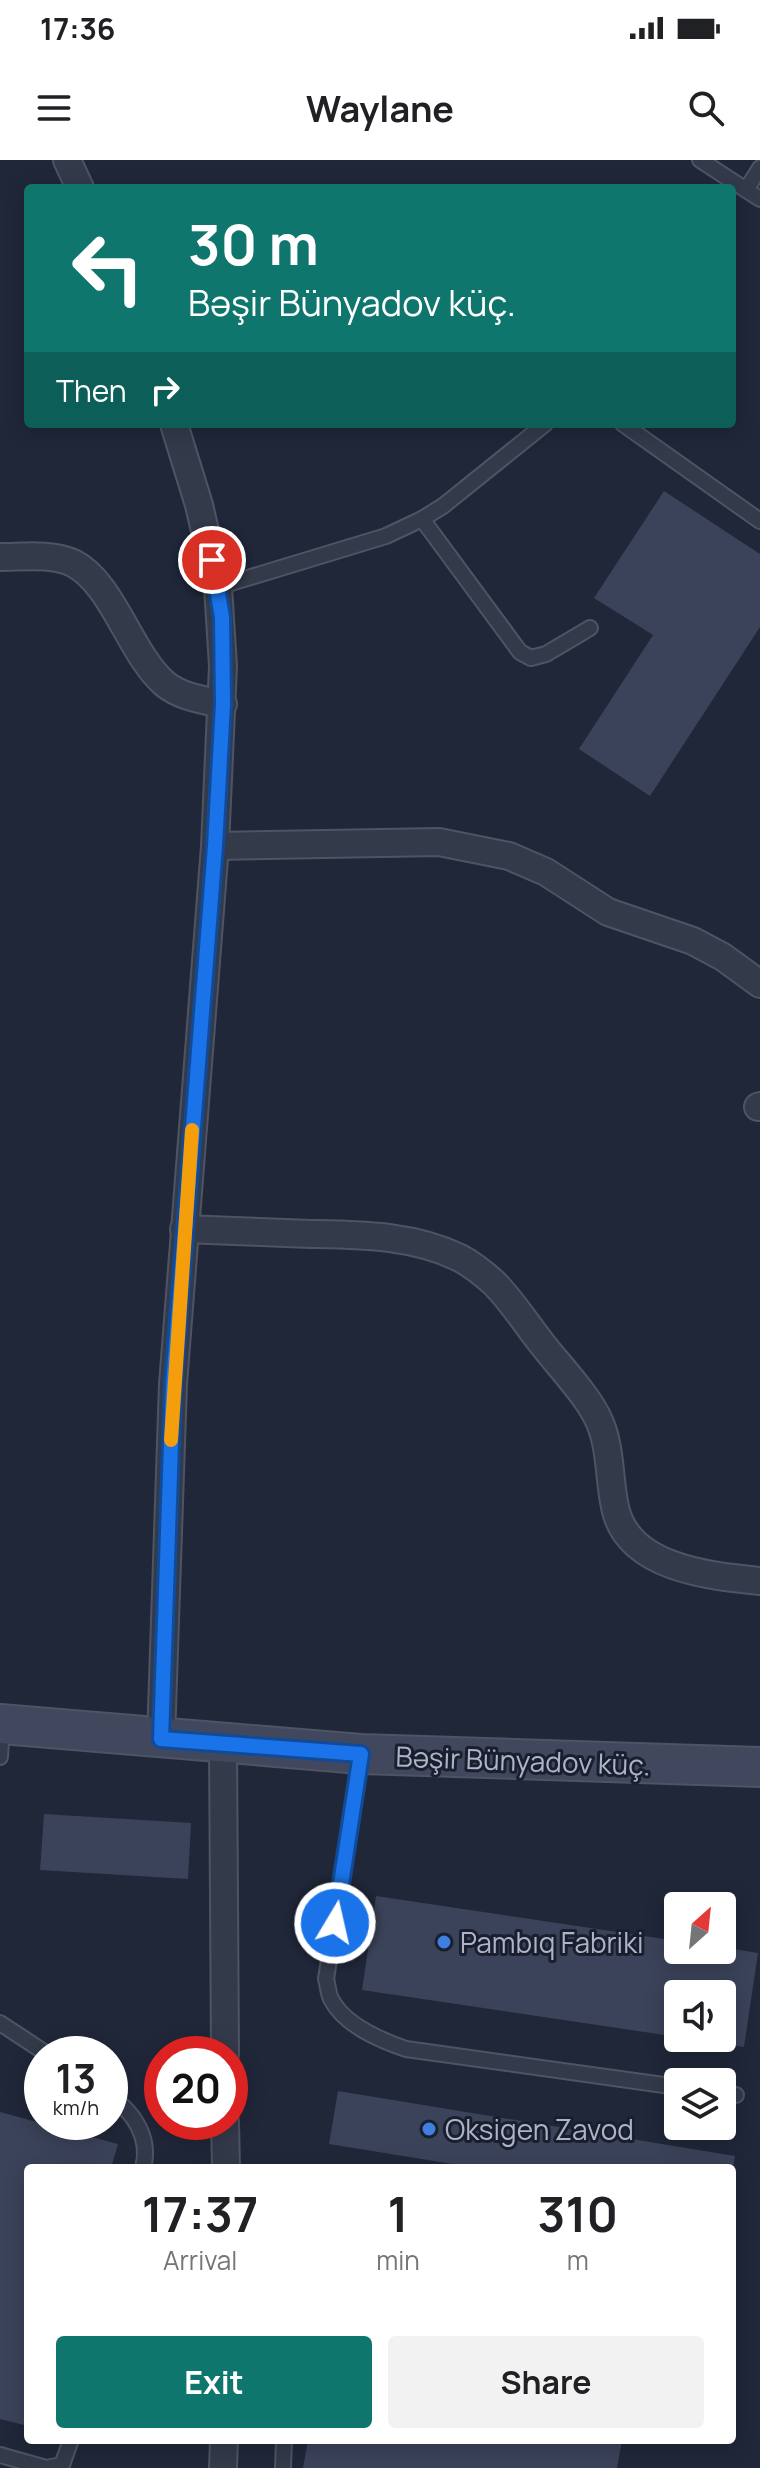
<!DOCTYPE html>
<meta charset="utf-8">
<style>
:root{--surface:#fff;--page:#f2f2f2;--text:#202124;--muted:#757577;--accent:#0f766e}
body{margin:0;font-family:Manrope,sans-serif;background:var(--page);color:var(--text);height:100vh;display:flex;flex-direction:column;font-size:30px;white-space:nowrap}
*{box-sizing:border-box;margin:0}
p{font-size:26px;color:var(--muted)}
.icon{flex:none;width:44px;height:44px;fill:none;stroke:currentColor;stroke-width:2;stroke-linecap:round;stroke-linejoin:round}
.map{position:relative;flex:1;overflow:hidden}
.sheet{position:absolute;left:24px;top:2004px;width:712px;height:280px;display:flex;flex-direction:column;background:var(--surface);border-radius:8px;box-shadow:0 4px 20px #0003}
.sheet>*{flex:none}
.top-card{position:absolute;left:24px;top:24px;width:712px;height:244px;border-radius:8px;box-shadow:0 4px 20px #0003;background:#0f766e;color:#fff;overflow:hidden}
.needle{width:52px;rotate:27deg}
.tools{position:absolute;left:664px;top:1732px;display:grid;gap:16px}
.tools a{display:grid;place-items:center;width:72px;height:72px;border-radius:8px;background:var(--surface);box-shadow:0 4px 20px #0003;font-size:40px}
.speed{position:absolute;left:24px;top:1876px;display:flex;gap:16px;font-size:40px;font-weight:700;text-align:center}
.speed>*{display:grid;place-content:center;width:104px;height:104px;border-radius:50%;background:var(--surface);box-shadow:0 4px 20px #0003;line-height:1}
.speed small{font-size:20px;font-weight:400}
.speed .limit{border:12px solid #d22;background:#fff;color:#111}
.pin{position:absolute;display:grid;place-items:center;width:68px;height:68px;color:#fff;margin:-34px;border:4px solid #fff;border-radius:50%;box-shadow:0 2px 8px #0007}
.me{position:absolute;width:88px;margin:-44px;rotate:9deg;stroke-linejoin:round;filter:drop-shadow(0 0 6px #0008)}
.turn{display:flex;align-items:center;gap:28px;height:168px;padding:0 32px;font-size:36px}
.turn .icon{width:104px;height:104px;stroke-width:2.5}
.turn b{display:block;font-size:56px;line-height:68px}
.then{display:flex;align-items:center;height:76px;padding:0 32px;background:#0003;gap:16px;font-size:30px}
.eta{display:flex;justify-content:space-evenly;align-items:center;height:136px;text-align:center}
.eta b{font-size:48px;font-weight:700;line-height:56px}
.cta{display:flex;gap:16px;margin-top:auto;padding:16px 32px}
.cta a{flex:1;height:92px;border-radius:8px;background:var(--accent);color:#fff;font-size:32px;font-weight:700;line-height:92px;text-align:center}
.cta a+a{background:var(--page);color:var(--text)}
.status{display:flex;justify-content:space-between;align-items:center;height:56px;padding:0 40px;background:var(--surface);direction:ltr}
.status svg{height:22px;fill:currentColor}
header{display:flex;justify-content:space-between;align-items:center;height:104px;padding:0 32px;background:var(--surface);font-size:36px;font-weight:700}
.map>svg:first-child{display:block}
.building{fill:#3b435a}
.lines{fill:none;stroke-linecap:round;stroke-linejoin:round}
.lane-casing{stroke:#4e5464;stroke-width:18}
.street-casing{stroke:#4e5464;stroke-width:30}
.secondary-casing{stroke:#4e5464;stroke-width:42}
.lane{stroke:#333a4a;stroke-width:14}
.street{stroke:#333a4a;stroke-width:26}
.secondary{stroke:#41485d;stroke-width:38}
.route-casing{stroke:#114b97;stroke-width:20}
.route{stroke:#1a73e8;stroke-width:14}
.slow{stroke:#f59e0b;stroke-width:14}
.shop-dot{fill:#3f7fe0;stroke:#191f2e;stroke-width:3}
.labels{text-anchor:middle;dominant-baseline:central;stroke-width:6;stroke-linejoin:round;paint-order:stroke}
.street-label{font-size:28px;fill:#aeb4c6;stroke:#191f2e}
.poi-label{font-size:28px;fill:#aeb4c6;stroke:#191f2e;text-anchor:start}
</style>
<div class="status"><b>17:36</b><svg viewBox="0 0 49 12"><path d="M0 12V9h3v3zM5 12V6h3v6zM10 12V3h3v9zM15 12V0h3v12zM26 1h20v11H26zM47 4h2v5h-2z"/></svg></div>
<header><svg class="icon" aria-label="menu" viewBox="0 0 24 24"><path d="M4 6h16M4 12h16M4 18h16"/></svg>Waylane<svg class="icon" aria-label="search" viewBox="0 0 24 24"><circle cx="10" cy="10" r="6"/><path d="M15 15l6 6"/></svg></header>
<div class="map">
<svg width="760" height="2308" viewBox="0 0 760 2308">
<rect width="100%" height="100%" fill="#202739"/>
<!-- building -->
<g class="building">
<path d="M664 331 760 394V467L650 636 579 589 653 475 594 438Z"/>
<path d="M44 1654 191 1663 188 1719 40 1710Z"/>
<path d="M376 1736 678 1781V1790H722V1787L758 1793 744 1887 699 1880 722 1878V1834H678V1877L362 1830Z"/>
<path d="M338 1931 735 1996 733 2008H477L329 1984Z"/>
<path d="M0 1952 118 1984 111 2008H28V2266L0 2259Z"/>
<path d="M308 2280H616L622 2281 617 2308H303Z"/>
</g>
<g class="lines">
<!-- lane casing -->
<g class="lane-casing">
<g id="lane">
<path d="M700 0 760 39"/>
<path d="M746 30 760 8"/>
<path d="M623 264 760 361"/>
<path d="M422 359 520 492 531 498 546 494 590 468"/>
<path d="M218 427 386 376 422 359 443 346 545 264"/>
<path d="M361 1595 326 1819C328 1825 328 1833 331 1839 344 1865 380 1880 406 1889L678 1927"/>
<path d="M0 1597 2 1564"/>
<path d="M0 1863 47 1894"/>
<path d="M722 1933 736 1935"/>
<path d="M110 1936C134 1952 151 1978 143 2008"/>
<path d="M0 2295 46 2308 62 2305 71 2280"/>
<path d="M283 2308 284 2280"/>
</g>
</g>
<!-- street casing -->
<g class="street-casing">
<g id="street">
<path d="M67 0 80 28"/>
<path d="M0 397C23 397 51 393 73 403 113 423 130 494 165 524 181 537 203 540 223 544"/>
<path d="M215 686 439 682 509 696 546 712 608 752 693 781 723 797 760 824"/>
<path d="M758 947 760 946"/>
<path d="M184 1069C226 1071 269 1072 311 1074 362 1075 413 1075 460 1098 473 1105 483 1113 494 1123 512 1141 527 1165 543 1185 560 1207 590 1238 600 1263 611 1289 609 1320 615 1347 627 1408 709 1416 760 1421"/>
<path d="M161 1579 173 1224 215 686 223 506 218 427 199 345 174 264"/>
<path d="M223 1584 225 1894"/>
<path d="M225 1962 226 2008"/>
<path d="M223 2308 224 2280"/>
</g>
</g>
<!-- secondary casing -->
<g class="secondary-casing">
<path id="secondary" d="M0 1564 361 1594 760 1607"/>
</g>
<!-- lane -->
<use href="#lane" class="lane"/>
<!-- street -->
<use href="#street" class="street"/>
<!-- secondary -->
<use href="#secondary" class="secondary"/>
</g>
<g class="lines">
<!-- route casing -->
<g class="route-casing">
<path id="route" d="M212 400 222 457 223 544 215 686 173 1224 161 1579 361 1594 335 1763"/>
</g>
<!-- route -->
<use href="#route" class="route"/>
<!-- slow -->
<path class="slow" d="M171 1280 192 970"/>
</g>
<!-- markers -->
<g class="shop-dot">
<circle cx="444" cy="1782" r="8"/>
<circle cx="429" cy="1969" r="8"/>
</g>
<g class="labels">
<!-- street labels -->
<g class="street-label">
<text transform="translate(523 1600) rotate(2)">Bəşir Bünyadov küç.</text>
</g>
<!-- poi labels -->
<g class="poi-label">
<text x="460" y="1782">Pambıq Fabriki</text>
<text x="445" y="1969">Oksigen Zavod</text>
</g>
</g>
</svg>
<div class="tools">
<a><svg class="needle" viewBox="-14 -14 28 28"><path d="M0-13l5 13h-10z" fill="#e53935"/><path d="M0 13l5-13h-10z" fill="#757577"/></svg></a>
<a><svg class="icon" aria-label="sound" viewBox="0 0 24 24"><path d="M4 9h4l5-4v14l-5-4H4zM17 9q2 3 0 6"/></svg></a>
<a><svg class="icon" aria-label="layers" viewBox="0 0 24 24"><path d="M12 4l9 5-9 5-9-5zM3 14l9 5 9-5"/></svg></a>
</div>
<div class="speed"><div>13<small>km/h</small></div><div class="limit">20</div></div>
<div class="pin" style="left:212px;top:400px;background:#d93025"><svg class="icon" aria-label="arrive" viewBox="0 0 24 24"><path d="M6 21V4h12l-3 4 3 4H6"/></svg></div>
<svg class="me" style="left:335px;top:1763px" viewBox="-20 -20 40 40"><circle r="17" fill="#1a73e8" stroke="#fff" stroke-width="3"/><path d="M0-11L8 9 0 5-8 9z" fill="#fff"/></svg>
<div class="top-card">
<div class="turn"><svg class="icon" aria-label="left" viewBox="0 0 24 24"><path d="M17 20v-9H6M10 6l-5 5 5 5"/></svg><div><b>30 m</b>Bəşir Bünyadov küç.</div></div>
<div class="then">Then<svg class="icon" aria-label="right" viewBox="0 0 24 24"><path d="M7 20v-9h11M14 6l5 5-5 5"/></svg></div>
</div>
<section class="sheet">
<div class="eta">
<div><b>17:37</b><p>Arrival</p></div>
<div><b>1</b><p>min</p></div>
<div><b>310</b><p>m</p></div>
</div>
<div class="cta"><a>Exit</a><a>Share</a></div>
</section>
</div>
